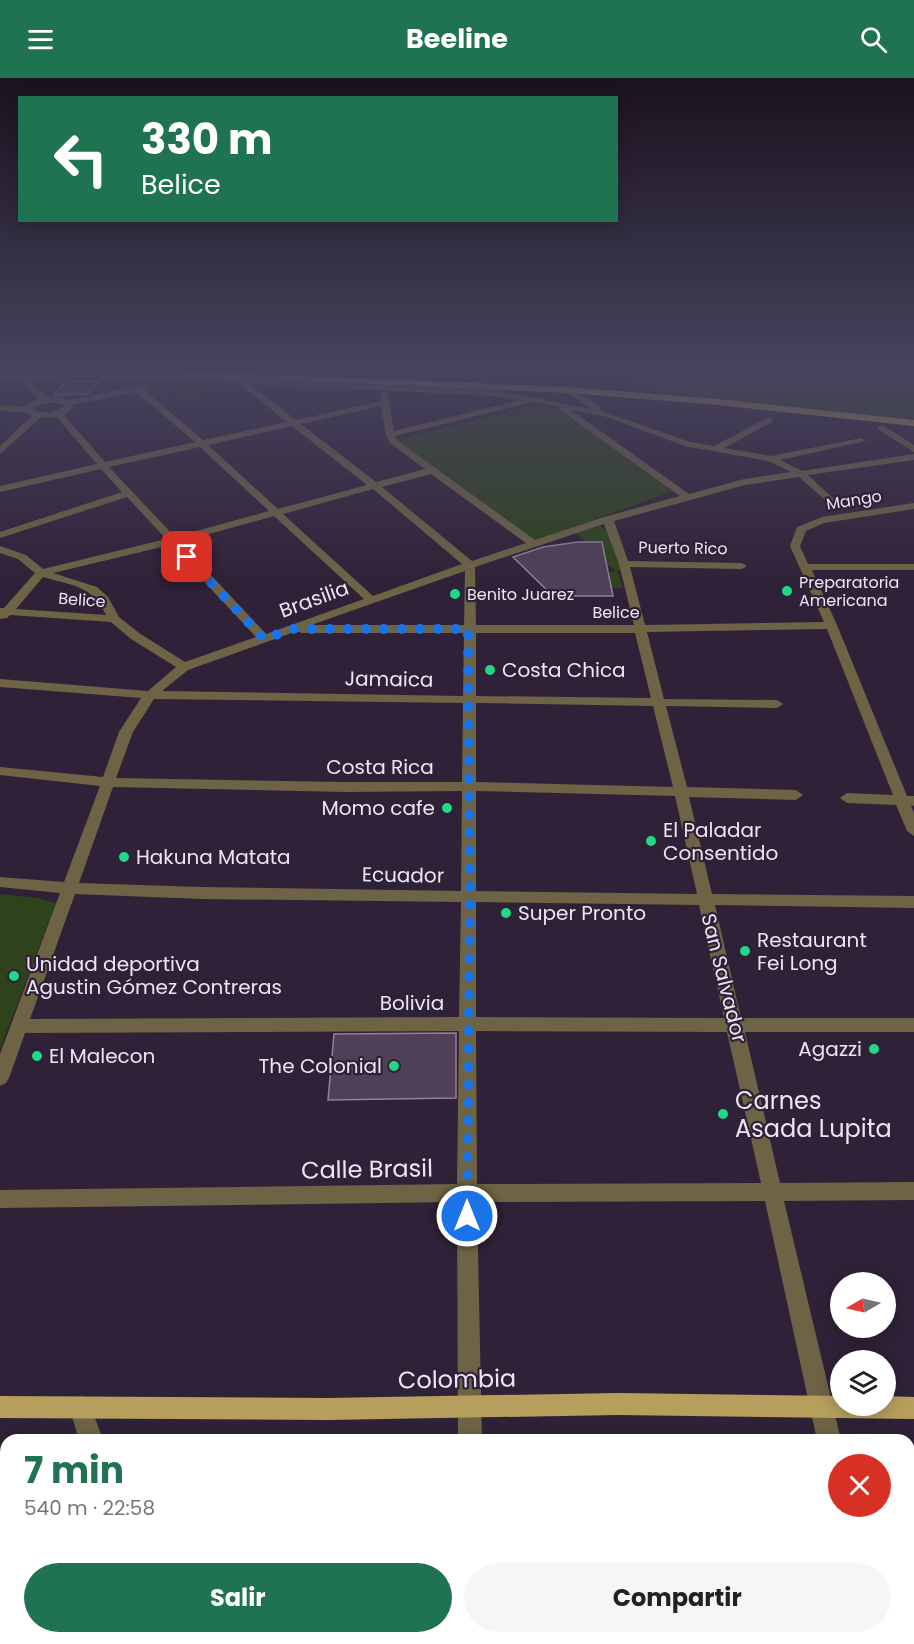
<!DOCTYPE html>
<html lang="es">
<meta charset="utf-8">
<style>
:root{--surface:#fff;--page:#f6f6f6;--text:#202124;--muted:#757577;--accent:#207351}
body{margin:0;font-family:Poppins,sans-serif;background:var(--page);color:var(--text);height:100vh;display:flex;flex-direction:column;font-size:22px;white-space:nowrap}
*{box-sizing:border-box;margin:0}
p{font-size:20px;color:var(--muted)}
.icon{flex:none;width:33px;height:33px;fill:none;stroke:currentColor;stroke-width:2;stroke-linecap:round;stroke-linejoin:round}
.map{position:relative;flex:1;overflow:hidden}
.details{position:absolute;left:0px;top:1356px;width:915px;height:210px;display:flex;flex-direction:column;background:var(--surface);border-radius:18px 18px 0 0;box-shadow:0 3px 15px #0003}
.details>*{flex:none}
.top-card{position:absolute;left:18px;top:18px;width:600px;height:126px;border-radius:0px;box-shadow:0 3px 15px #0003;background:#207351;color:#fff;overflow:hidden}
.needle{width:39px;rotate:261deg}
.buttons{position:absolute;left:830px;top:1194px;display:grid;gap:12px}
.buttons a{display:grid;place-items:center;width:66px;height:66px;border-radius:50%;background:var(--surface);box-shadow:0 3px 15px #0003;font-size:30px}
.pin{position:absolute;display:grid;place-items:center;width:51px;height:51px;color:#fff;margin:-26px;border-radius:12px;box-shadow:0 3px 9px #0006}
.me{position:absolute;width:66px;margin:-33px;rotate:0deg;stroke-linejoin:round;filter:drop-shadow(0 0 4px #0008)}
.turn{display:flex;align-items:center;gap:21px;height:126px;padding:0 24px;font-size:27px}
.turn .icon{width:78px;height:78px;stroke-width:2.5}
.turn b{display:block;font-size:42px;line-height:51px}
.round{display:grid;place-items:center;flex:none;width:63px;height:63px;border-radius:32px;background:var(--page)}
.headline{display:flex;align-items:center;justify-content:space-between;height:102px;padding:0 24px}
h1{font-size:36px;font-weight:700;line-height:45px;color:var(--accent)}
.primary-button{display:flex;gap:12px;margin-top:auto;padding:12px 24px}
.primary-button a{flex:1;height:69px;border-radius:36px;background:var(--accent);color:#fff;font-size:24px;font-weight:700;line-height:69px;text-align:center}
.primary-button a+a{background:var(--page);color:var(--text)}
header{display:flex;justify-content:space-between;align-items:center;height:78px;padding:0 24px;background:var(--accent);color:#fff;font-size:27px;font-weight:700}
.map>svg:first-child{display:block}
.industrial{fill:#3d2a25}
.green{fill:#2e431b}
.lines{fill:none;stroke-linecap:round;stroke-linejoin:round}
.stream{stroke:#071616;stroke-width:3}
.building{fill:#4f4058;stroke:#92819c;stroke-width:1.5}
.minor{fill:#6e6445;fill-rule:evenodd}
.major{fill:#b69f5d;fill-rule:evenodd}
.route{stroke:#1a73e8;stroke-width:10;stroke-dasharray:0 18}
.poi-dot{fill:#21d887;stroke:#2f2137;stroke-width:2}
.labels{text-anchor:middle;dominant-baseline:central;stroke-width:4.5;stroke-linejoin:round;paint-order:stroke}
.far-street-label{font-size:16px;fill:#ede4f3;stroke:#2f2137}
.far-poi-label{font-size:16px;fill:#ede4f3;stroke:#2f2137;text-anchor:start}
.street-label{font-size:20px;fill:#ede4f3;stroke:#2f2137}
.poi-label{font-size:20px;fill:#ede4f3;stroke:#2f2137;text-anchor:start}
.near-poi-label{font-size:24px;fill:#ede4f3;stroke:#2f2137;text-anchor:start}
.near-street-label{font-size:24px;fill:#ede4f3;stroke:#2f2137}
</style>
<header><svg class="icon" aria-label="menu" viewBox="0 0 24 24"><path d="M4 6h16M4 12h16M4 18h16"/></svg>Beeline<svg class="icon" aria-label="search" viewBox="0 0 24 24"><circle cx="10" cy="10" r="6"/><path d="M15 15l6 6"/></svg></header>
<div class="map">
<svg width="914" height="1566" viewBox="0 0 914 1566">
<rect width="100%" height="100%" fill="#2f2137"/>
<!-- industrial -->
<path class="industrial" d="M179 306 223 307 230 308 234 311 193 320 171 317 151 321 141 313Z"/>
<!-- green -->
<g class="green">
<path d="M636 290H914V341L843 336 638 312Z"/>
<path d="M539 326 555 330 675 412 536 463 395 362Z"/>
<path d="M600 448 611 456 622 492 617 493 623 510H596L589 500 615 493 576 455Z"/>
<path d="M0 816 38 820 56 825 0 971Z"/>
</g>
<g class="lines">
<!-- stream -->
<g class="stream">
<path d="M322 290 361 291"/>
<path d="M511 297 619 301"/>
</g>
</g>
<!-- building -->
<g class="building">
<path d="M68 302 97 304 98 305 88 316 54 317Z"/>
<path d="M578 464H602L613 518H553L513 479 543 469Z"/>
<path d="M456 955V1020L328 1022 334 956Z"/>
</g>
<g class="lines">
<!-- minor -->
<g class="minor">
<path d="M220 290H229L243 301 492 312 592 331 565 314 564 312 568 309 601 329V333L690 364 714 368 769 339 773 342 772 344 724 370 771 378 861 360 866 363 780 382 802 393 914 376V382L808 397 837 424 838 426 833 429 799 399 745 407 614 443 628 483 742 485 747 488 742 491 630 489 645 547 824 544 790 468 797 449 822 439 914 425V431L824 445 806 453 800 468 808 486H914V492H812L837 547 907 718H914V728L911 727 914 735V758L907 753 896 727 847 725 840 720 847 715 893 717 827 551 647 554 664 621 777 622 783 626 777 630 666 628 687 709 796 712 803 717 796 722 689 719 712 816 914 818V830L715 827 741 940H914V954H745L780 1105 914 1104V1122L784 1123 841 1362H817L765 1123 477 1124 482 1362H458L457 1124 0 1130V1112L457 1106 459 953 25 955 9 1000 6 1005 0 1008V976L60 815 0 809V799L64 804 100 708 0 697V689L103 699 119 654 141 620 0 609V601L148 613 176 589 131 561 111 544 10 537 7 540 0 541V530H4L35 495 18 481 0 475V468L26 477 43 491 166 461 127 419 0 460V454L122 414 101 391 0 414V408L97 386 57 339 40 340 0 376V368L32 338 24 334 0 333V327L24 329 26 326 38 321 20 302 0 303V299L16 298 13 294 17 292 24 297 65 295 138 296 232 300ZM65 299 238 305 287 344 203 362 144 312 149 311V307L137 308 68 323 62 319H46L29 302ZM249 306 492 318 520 322 394 353 387 314H381V323L296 342ZM136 314 195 364 105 384 64 337 73 330V327ZM533 324 559 329 560 332 680 418 604 439 535 462 398 363 395 358ZM45 325H60L65 328 50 335 33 333V329ZM381 328 386 357 390 365 425 391 376 404 301 346ZM571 332 607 339 685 368 768 383 791 394 744 401 689 416ZM292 348 367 407 278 431 208 367ZM200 369 269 433 175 459 109 389ZM431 396 526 465 472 483 382 409ZM373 411 462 486 373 518 283 436ZM274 438 364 521 266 556 180 464ZM604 446 619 486 634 547H476L475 489ZM170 467 256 559 185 584 139 555 119 539 108 519 97 509 53 495ZM465 493 464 547H311ZM43 499C73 508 92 507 106 537L16 531ZM297 553 302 555H464L463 618 162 613 188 592ZM476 555H635L651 620 476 618ZM154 621 463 625 462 704H345L116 700 133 654ZM476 625 653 628 673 709 476 704ZM113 709 345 714 462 713 461 813 202 809 79 805ZM476 713 675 718 697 816 476 813ZM75 816 202 821 461 824 459 939 30 941ZM476 824 699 827 724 940 476 939ZM476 953 727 954 761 1105 477 1106Z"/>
<path d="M353 290 516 293 520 295 516 297 357 292Z"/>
<path d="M882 347 914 367V374L879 352 878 350Z"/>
<path d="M80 1318 88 1321 103 1362H79L69 1329 72 1321Z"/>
<path d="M439 1560H488V1566H442Z"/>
<path d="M860 1560H886L888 1566H862Z"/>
</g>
<!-- major -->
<g class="major">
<path d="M62 290H113L568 309 718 321 914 342V348L718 327 568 315 87 293 0 297V293Z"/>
<path d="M618 1315 840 1318V1328H885V1318L914 1319V1341L618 1337 328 1342 0 1340V1318L328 1320Z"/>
</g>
</g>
<!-- sky -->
<linearGradient id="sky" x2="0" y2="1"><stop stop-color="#1a121e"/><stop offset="0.57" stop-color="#47435e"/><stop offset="1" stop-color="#47435e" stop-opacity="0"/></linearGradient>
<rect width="914" height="509" fill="url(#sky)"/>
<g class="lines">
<!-- route -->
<path class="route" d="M187 479 264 561 293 551H468L470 819 467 1138"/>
</g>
<!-- markers -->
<g class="poi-dot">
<circle cx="787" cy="513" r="6"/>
<circle cx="455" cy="516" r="6"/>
<circle cx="490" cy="592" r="6"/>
<circle cx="447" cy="730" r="6"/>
<circle cx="651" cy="763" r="6"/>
<circle cx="124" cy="779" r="6"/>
<circle cx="506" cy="835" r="6"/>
<circle cx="745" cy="873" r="6"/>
<circle cx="14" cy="898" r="6"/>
<circle cx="874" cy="971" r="6"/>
<circle cx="37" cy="978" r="6"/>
<circle cx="394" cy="988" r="6"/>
<circle cx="723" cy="1036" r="6"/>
</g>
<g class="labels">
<!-- far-street labels -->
<g class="far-street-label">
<text transform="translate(854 422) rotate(-9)">Mango</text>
<text transform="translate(683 470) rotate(1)">Puerto Rico</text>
<text transform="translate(82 522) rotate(4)">Belice</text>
<text x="616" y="534">Belice</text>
</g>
<!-- far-poi labels -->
<g class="far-poi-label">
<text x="799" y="504">Preparatoria<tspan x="799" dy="18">Americana</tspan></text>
<text x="467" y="516">Benito Juarez</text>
</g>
<!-- street labels -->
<g class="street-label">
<text transform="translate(314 521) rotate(-20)">Brasilia</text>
<text transform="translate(389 601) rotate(1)">Jamaica</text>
<text x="380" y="689">Costa Rica</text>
<text transform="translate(403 797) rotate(1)">Ecuador</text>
<text transform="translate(724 900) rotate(76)">San Salvador</text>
<text x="412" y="925">Bolivia</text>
</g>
<!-- poi labels -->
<g class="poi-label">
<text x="502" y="592">Costa Chica</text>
<text x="435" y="730" text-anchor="end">Momo cafe</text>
<text x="663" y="752">El Paladar<tspan x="663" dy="23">Consentido</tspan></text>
<text x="136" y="779">Hakuna Matata</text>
<text x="518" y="835">Super Pronto</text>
<text x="757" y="862">Restaurant<tspan x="757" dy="23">Fei Long</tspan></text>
<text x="26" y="886">Unidad deportiva<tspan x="26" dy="23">Agustin Gómez Contreras</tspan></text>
<text x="862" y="971" text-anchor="end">Agazzi</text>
<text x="49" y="978">El Malecon</text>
<text x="382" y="988" text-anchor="end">The Colonial</text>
</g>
<!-- near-poi labels -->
<g class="near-poi-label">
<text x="735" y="1022">Carnes<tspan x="735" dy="28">Asada Lupita</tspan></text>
</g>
<!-- near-street labels -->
<g class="near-street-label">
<text transform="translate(367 1091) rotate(-1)">Calle Brasil</text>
<text transform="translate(457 1301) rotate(-1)">Colombia</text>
</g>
</g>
</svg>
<div class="buttons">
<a><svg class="needle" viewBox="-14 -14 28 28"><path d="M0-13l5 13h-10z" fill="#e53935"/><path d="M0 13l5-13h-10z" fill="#757577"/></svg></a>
<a><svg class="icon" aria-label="layers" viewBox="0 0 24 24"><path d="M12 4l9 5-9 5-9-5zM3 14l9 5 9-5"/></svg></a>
</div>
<div class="pin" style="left:187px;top:479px;background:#d93025"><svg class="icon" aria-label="arrive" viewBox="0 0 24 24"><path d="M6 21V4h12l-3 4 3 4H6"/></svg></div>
<svg class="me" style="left:467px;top:1138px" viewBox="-20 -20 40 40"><circle r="17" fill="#1a73e8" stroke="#fff" stroke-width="3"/><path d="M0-11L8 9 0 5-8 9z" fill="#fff"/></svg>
<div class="top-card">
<div class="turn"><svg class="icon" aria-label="left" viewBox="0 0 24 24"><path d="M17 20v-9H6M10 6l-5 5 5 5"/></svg><div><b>330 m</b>Belice</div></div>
</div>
<section class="details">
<div class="headline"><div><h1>7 min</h1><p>540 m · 22:58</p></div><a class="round" style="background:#d93025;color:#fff"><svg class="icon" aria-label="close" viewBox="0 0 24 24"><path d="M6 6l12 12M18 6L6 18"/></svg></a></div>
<div class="primary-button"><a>Salir</a><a>Compartir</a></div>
</section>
</div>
